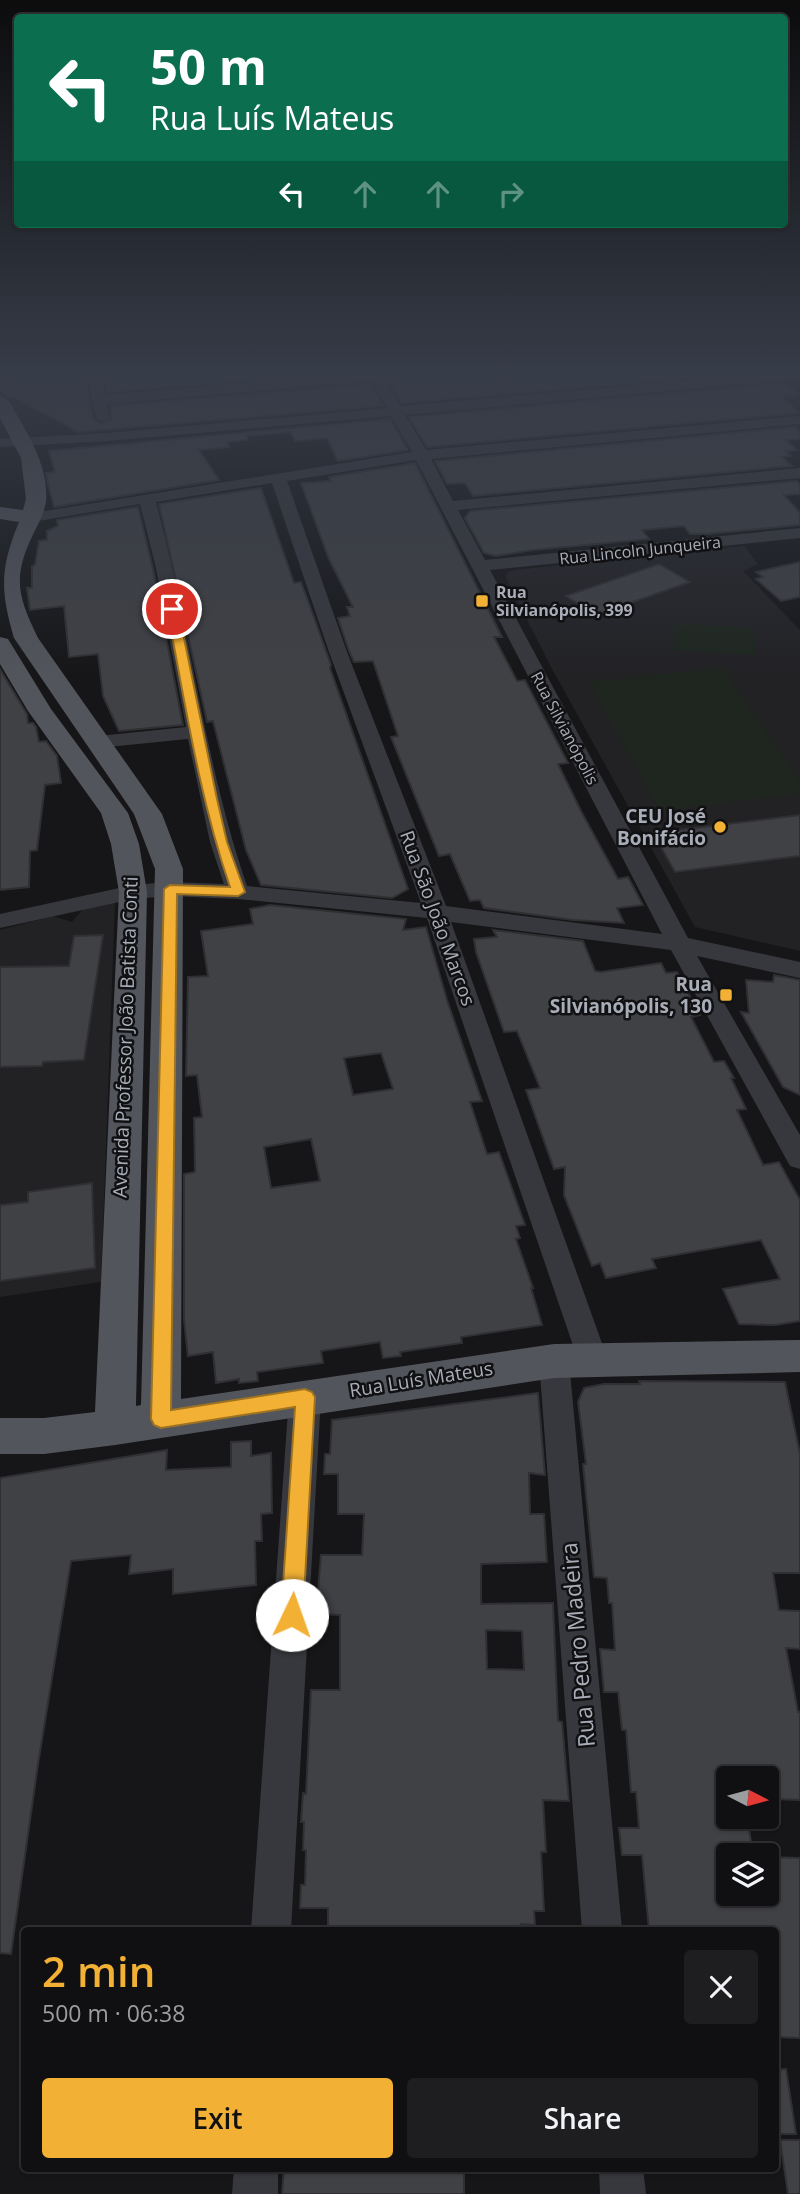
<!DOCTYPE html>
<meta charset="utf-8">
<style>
:root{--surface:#101012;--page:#1e1e20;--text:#f1f3f6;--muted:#9c9d9f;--line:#303032;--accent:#f2b134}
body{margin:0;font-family:"Open Sans",sans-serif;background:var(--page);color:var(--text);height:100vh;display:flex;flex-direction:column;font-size:26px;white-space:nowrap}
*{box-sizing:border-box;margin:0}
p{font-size:23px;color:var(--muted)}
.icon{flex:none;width:38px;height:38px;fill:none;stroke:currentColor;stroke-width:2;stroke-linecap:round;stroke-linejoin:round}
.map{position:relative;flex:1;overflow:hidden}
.details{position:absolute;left:21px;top:1927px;width:758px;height:245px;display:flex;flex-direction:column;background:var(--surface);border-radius:7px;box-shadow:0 2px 5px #0004,0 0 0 2px var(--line)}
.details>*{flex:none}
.banner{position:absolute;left:14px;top:14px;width:774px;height:214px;border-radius:7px;box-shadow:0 2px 5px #0004,0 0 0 2px var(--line);background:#0b6e4f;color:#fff;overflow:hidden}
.needle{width:46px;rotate:96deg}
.fabs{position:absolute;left:716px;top:1766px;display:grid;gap:14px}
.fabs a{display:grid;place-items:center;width:63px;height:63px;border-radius:7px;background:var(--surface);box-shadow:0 2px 5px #0004,0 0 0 2px var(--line);font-size:35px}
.pin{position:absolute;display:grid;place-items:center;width:60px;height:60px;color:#fff;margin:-30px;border:4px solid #fff;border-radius:50%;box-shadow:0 2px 7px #0007}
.me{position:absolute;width:77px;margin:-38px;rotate:3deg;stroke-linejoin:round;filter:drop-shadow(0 0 5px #0008)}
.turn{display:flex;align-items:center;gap:24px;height:147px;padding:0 21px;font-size:32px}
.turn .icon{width:91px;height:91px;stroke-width:2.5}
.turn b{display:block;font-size:49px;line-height:60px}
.lanes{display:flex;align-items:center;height:66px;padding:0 21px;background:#0003;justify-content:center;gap:35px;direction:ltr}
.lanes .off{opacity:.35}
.round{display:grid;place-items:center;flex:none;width:74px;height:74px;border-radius:7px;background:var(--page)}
.headline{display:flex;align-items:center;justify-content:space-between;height:119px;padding:0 21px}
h1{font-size:42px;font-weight:600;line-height:52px;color:var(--accent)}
.action{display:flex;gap:14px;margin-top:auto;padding:14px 21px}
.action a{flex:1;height:80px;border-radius:7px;background:var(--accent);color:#111;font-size:28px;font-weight:600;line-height:80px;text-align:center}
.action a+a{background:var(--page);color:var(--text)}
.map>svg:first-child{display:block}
.built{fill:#222225}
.green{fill:#1e261f}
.building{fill:#404145;stroke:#303034;stroke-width:2;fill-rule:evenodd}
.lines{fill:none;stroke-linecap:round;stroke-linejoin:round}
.minor{fill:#37383d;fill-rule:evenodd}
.major{fill:#53555c;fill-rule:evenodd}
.route{fill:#f2b134;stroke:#9d7322;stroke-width:2}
.poi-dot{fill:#f2b134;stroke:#111113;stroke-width:2.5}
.labels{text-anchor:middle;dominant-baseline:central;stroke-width:5;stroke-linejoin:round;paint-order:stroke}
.far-street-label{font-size:16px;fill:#a8adb8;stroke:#111113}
.far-poi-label{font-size:16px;font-weight:bold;fill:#a8adb8;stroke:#111113;text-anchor:start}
.poi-label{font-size:19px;font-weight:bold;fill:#a8adb8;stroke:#111113;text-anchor:end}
.street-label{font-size:19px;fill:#a8adb8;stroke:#111113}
.near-street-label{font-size:23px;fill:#a8adb8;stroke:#111113}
</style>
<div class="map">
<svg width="800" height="2194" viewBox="0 0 800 2194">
<rect width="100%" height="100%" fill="#161618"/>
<!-- built -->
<g class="built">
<path d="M744 546 758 564 743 571 800 630V951L695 927 551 667 506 578 508 572 515 570Z"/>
<path d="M115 902 101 1282 0 1297V930L53 916 72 922 84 908Z"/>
</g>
<!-- green -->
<g class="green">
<path d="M674 623 753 628 756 655 674 650Z"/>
<path d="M722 668 800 782V794L660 811 589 682Z"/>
</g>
<!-- building -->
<g class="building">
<path d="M0 371H84L93 419 102 424 112 419 110 406 371 384 383 406 78 432 16 398H10L0 390Z"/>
<path d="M103 371H352L107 392Z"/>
<path d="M383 371H716L719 374 770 371 401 403Z"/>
<path d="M785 383 800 395 782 397 799 413 427 447 409 417Z"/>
<path d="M390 419 408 450 338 461 327 438 295 441 291 432 246 436 248 440 227 442 229 447 199 450 219 480 54 507 48 484 46 473 55 472 49 451Z"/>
<path d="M795 427 800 432V439L786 440 797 450 786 451 791 456 782 457 792 466 473 496 465 483 447 484 435 461Z"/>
<path d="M415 463 502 637H494L517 681 525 680 568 763 558 764 581 811 618 879 628 877 643 905 617 908 624 923 573 920 484 908 480 900 470 901 450 854 439 856 391 737 398 736 373 661 354 662 349 651 338 618 350 616 347 607H353L329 559 301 483 331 481 329 477Z"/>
<path d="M797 481 800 485V494L784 495 800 513V525L706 534H690L684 526 642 530 649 539 533 550 496 556 484 553 465 518 470 511Z"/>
<path d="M261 488 294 583 301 582 315 620 331 665 330 668 408 889 392 898 261 885 246 850 213 721 207 722 159 504Z"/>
<path d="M138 507 153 569 183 725 119 731 103 696 98 654 69 657 64 606 30 610 27 588H32V566L35 565 39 541 47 540V531L58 526 57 520Z"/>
<path d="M800 562V597L781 601 756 579 763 577 756 572Z"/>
<path d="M659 564 690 582 596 615 566 596Z"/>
<path d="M0 669 27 714 28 723H33L36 727 39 742 46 741 57 756 61 783 45 785 37 850 30 851 29 887 0 890Z"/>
<path d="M800 815V856L675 872 653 833Z"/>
<path d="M270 905 406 919 403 930 426 927 447 1000 482 1101 470 1102 487 1154 499 1152 525 1225 516 1226 520 1238 516 1239 533 1288H531L542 1325 461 1337 462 1343 400 1352 401 1356 383 1358 380 1342 321 1351 323 1363 257 1372 258 1381 239 1383V1379L216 1383 213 1352 188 1356 184 1320V1174L195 1172 194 1118 202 1117 197 1075 186 1076 188 977 208 976 201 931 253 924 250 909ZM381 1053 393 1089 353 1095 344 1058ZM311 1139 320 1181 271 1188 264 1147Z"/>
<path d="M493 930 583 941 595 971 601 972 661 963 666 973 677 972 700 1015 691 1017 714 1062 724 1061 734 1078H731L746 1109 737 1110 763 1165 779 1162 800 1200V1321L775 1325 739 1324 723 1289 780 1279 761 1240 652 1259 656 1268 606 1278 600 1263 592 1266 564 1195 565 1167 554 1169 526 1090 540 1088 517 1031 504 1032 476 952 474 939 497 937Z"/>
<path d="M103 935 84 1060 43 1062 42 1066 0 1067V967L69 966 74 936Z"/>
<path d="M774 975 800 980V1095L783 1087 741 1012 749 1013 746 980 773 982Z"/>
<path d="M92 1183 95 1268 0 1281V1205L28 1202V1192Z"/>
<path d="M639 1381 785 1382 800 1454V1573H773L779 1610 800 1611V1649L786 1648 798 1712H800V1800L774 1799 771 1778H728V1816H747L753 1855H728V1894H766V1857L800 1858V2038L775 2037V1930H649L642 1855H622L619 1828H639L636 1792H631L626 1730H622L618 1692H604L600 1649 615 1650 612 1603H609L607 1578 594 1577 583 1464H586L578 1402 584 1388 604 1384H640Z"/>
<path d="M538 1393 545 1475 529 1473 530 1514H544L547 1562 481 1564V1604L553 1603 558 1721 562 1722 569 1801 543 1800 546 1852H541L544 1911H534L535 1925 521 1924 517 1930H328V1908H300L301 1885H305L306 1850H303L304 1822H301L303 1793 306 1794 311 1690H340V1615L316 1614 321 1555H362L364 1514H338V1474H324L325 1454H330L332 1420ZM486 1630 522 1631 524 1670 487 1669Z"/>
<path d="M251 1441V1456L271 1453 272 1513 261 1514 262 1541H255L256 1585 173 1594V1569L129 1574 131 1555 71 1561 38 1764 11 1954 0 1953V1478L167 1450 166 1470 231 1467V1442Z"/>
<path d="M786 2069 796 2134H775V2070Z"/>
<path d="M780 2140H800V2194H788Z"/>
<path d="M284 2168H464V2194H282Z"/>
</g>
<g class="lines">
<!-- minor -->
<g class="minor">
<path d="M86 371H100L105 395 380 371 400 406 800 371V379L405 415 426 450 800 416V424L431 459 453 501 800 468V478L458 510 485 560 800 528V538L490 570 688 938 800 962V978L697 956 800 1135V1169L790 1166 671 950 451 922 608 1360 604 1369 593 1373 582 1369 578 1360 427 918 238 899 170 896 133 899 0 928V914L133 885 170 882 224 884 210 842 188 739 98 748 91 746 88 742 91 738 98 736 186 727 156 568 140 504 32 522 24 517 26 514 412 452 391 416 107 441 0 447V439L107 433 387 408 372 381 107 404 110 418 103 422 96 418ZM416 460 662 934 446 906 347 652 287 481ZM272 483 329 652 421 903 247 886C204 761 190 629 156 502Z"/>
<path d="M554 1348 565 1352 569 1361 622 1930H582L539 1361 543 1352Z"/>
<path d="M305 1383 316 1387 321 1397 291 1930H251L289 1397 294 1387Z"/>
<path d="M234 2168H278V2194H232Z"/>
<path d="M599 2168H643L646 2194H600Z"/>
</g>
<!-- major -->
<path class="major" d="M0 396 9 401C26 432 49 464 46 501 44 516 36 527 30 541 12 581 20 600 38 638L162 814 183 869 181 1399 554 1344 800 1340V1372L554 1378 115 1445 44 1454H0V1418H44L95 1412 119 892 111 844 101 813 28 711 0 664V637L8 639 51 709 128 813 139 844 147 892 136 1406 141 1405 155 869 134 814 14 638C0 590 0 568 19 522L0 519V507L23 510 26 499 21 458 0 418Z"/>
</g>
<!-- sky -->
<linearGradient id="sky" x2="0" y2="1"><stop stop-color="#0c0c0d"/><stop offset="0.55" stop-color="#363c48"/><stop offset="1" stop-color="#363c48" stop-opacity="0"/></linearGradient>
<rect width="800" height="678" fill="url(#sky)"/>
<!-- route -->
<path class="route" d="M172 606 178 609 217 799 227 842 245 892 238 896 177 894 171 1410 305 1389 312 1392 315 1397 303 1615 299 1623 292 1626 284 1623 281 1615 295 1407 161 1428 154 1425 151 1419 164 889 170 885 230 887C199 797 185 702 167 609Z"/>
<!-- markers -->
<g class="poi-dot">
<rect x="475" y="594" width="14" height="14" rx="3.5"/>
<circle cx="720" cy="827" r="7"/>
<rect x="719" y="988" width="14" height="14" rx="3.5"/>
</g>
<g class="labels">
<!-- far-street labels -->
<g class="far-street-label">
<text transform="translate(640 550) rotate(-6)">Rua Lincoln Junqueira</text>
<text transform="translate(565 728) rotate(62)">Rua Silvianópolis</text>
</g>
<!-- far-poi labels -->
<g class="far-poi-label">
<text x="496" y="592">Rua<tspan x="496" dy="18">Silvianópolis, 399</tspan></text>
</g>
<!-- poi labels -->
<g class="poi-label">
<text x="706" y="816">CEU José<tspan x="706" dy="22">Bonifácio</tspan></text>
<text x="712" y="984">Rua<tspan x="712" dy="22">Silvianópolis, 130</tspan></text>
</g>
<!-- street labels -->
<g class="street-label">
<text transform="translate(438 918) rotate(70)">Rua São João Marcos</text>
<text transform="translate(125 1037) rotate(-88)">Avenida Professor João Batista Conti</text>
<text transform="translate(421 1379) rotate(-9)">Rua Luís Mateus</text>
</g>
<!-- near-street labels -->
<g class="near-street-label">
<text transform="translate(577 1645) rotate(-95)">Rua Pedro Madeira</text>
</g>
</g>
</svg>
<div class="fabs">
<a><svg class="needle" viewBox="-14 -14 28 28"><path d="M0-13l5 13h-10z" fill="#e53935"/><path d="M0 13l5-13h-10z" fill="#9c9d9f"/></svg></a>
<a><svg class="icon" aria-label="layers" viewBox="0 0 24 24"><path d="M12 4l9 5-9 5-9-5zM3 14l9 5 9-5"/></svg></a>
</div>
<div class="pin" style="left:172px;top:609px;background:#d93025"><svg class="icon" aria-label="arrive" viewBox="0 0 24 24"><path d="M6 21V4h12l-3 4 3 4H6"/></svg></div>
<svg class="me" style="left:292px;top:1615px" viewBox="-20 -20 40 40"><circle r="19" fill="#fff"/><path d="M0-13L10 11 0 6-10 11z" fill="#f2b134"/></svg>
<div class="banner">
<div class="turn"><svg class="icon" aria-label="left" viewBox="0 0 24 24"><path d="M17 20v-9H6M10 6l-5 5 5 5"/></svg><div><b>50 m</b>Rua Luís Mateus</div></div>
<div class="lanes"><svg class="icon" aria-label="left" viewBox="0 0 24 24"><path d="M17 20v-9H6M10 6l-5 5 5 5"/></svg><svg class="icon off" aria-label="ahead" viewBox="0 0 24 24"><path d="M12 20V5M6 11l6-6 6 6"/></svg><svg class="icon off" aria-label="ahead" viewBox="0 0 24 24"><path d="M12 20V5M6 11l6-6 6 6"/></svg><svg class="icon off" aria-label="right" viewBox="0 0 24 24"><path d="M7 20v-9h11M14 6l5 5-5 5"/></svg></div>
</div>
<section class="details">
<div class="headline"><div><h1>2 min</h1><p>500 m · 06:38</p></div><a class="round"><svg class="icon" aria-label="close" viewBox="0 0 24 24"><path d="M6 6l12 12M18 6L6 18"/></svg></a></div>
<div class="action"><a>Exit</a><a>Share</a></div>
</section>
</div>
